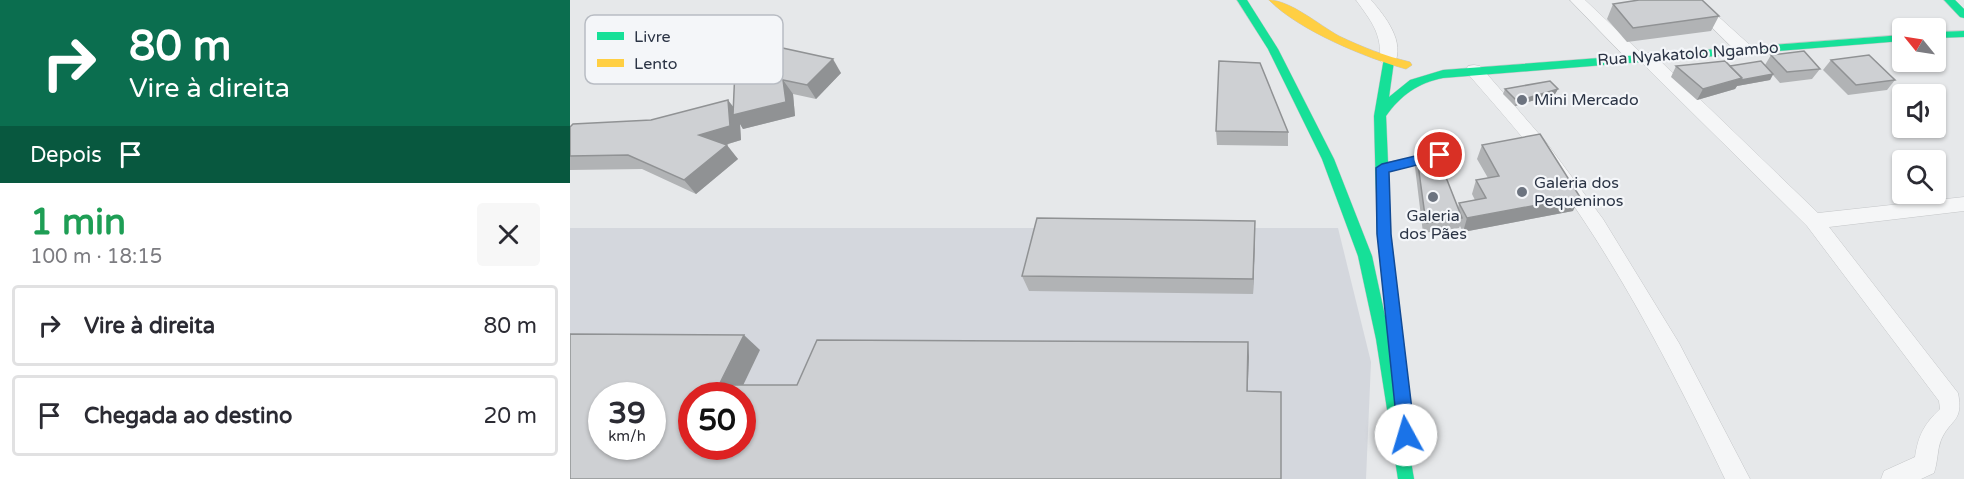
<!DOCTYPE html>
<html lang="pt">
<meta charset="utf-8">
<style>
:root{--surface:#fff;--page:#f7f7f7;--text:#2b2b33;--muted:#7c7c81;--line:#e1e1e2}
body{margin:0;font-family:"Varela Round",sans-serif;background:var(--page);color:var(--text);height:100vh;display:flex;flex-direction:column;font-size:22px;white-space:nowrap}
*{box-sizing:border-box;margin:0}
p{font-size:20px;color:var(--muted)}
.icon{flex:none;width:33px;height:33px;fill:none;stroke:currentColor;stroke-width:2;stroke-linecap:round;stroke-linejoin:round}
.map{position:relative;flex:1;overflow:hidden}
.drawer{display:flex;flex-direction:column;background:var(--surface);width:570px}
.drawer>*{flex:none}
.banner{background:#0b6e4f;color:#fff;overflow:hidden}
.needle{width:39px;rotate:300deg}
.buttons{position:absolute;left:1322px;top:18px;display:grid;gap:12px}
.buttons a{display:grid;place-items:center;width:54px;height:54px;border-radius:6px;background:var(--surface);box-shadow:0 2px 4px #0004;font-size:30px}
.speed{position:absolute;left:18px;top:382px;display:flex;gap:12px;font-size:30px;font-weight:700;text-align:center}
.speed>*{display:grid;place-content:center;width:78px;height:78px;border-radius:50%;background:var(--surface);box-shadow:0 2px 4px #0004;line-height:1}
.speed small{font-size:15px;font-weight:400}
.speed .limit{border:9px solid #d22;background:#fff;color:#111}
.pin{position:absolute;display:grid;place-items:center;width:51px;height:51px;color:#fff;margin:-26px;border:3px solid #fff;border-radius:50%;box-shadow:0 2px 6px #0007}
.me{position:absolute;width:66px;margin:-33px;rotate:354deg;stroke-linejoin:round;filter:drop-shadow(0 0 4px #0008)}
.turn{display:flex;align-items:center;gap:21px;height:126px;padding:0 30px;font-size:27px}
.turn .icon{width:78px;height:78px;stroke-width:2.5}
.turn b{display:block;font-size:42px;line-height:51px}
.then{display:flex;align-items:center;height:57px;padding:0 30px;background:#0003;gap:12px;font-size:22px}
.round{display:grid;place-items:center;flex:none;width:63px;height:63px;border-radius:6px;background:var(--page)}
.head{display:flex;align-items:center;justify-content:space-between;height:102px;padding:0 30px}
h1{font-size:36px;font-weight:700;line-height:45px;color:#1e9e55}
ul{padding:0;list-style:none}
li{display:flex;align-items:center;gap:18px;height:81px;margin:0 12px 9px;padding:0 18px;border:3px solid var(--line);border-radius:6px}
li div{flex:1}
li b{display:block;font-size:22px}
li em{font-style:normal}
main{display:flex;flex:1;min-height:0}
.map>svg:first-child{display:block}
.built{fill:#d4d7dd;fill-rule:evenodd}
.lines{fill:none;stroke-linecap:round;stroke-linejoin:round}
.lane-casing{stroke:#c4c6c8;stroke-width:2}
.street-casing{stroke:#c4c6c8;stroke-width:1}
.fast-casing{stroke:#c4c6c8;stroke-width:1}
.slow-casing{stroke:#c4c6c8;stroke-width:1}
.lane{fill:#f5f6f7;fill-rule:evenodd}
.street{fill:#f5f6f7;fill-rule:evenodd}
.fast{fill:#16e098;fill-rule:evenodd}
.slow{fill:#ffcf43;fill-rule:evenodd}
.wall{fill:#b1b3b5}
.shaded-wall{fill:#909294}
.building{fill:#ced0d3;stroke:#909294;stroke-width:1.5;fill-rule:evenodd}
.route{fill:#1a73e8;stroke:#114b97;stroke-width:1.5}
.poi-dot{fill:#6c737f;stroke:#f4f6f9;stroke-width:2}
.labels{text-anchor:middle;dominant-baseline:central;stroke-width:4.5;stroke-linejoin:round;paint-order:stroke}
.street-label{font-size:16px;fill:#2b3445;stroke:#f4f6f9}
.poi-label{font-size:16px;fill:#2b3445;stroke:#f4f6f9;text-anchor:start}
.key{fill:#f4f6f9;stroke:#b8bcc3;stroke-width:1.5}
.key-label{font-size:16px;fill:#2b3445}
</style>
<main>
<section class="drawer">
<div class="banner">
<div class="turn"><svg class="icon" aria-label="right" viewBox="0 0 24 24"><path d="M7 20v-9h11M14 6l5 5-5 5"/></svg><div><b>80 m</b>Vire à direita</div></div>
<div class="then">Depois<svg class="icon" aria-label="arrive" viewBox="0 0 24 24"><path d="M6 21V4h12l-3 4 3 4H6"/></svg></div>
</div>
<div class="head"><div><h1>1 min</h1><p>100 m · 18:15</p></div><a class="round"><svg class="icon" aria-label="close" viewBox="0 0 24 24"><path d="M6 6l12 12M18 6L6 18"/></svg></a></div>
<ul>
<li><svg class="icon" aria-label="right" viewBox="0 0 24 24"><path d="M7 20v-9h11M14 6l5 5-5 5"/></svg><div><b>Vire à direita</b></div><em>80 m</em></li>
<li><svg class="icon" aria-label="arrive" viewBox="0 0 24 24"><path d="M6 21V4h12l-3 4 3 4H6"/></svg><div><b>Chegada ao destino</b></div><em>20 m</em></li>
</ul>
</section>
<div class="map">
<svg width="1394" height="479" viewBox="0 0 1394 479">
<rect width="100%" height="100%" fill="#e6e8ea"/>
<!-- built -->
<path class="built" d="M0 228H768L801 362 796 479H0ZM32 396H82V447H32ZM122 396H172V447H122Z"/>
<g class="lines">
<!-- lane casing -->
<g class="lane-casing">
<path id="lane" d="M870 152 873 153 875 155 873 157 812 172 807 168 812 164Z"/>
</g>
<!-- street casing -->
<g class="street-casing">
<g id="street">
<path d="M786 0H801C815 16 836 42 824 65L818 66 810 61C812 33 801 21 786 0Z"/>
<path d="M1000 0H1015L1071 53H1082L1248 213 1394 197V211L1259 227 1388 393C1394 422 1380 419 1371 440 1367 450 1368 462 1364 473L1351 479H1311L1314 471 1345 457C1348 436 1354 424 1370 409L1369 401 1237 226 1071 62H1060Z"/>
<path d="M1114 0H1130L1181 46 1183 50 1181 54H1169Z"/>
<path d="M904 65 910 66 976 142 1033 219 1109 343 1180 479H1155C1107 379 1057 281 993 190 964 149 931 112 898 74L896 70 898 66Z"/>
</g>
</g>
<!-- fast casing -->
<g class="fast-casing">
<g id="fast">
<path d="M667 0H677L708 49 764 159 802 256 820 339 844 479H828L806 339 788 256 752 159 698 49Z"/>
<path d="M1374 0H1385L1394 9V18L1390 17Z"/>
<path d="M1394 31V37L1365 38V32Z"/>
<path d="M1332 35V41L873 78C848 83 831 95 816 116L821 234 829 307 827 311 822 313 817 311 807 234 804 116 814 58H822L824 61 819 97 840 80 873 70Z"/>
</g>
</g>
<!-- slow casing -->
<g class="slow-casing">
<path id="slow" d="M699 0C720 0 749 25 769 36 792 47 815 56 840 62L842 65 836 69C796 58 728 30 699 0Z"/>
</g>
<!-- lane -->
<use href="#lane" class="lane"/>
<!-- street -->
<use href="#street" class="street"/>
<!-- fast -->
<use href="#fast" class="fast"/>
<!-- slow -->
<use href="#slow" class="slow"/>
</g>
<!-- wall -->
<g class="wall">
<path d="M1043 4 1149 16 1141 31 1057 42 1037 19Z"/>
<path d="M133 39 208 47 271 73 246 99 223 94 225 116 173 129 170 124 171 140 155 145 168 159 126 194 72 169 0 170V156L163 106 165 74 143 53Z"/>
<path d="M1201 55 1250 69 1242 79 1210 83 1203 75 1200 80 1167 86 1165 89 1127 100 1101 77 1106 66 1195 65Z"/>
<path d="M1261 60 1325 80 1317 90 1278 95 1253 70Z"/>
<path d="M935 89H988L985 94 945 106 933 94Z"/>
<path d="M646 131 718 132V146L647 145Z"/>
<path d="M912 145 1003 211 893 232 890 226 889 228 853 233 845 167 847 157 888 208 889 203 905 200 902 194 906 180 918 178 907 159Z"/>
<path d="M685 237 683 294 459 291 452 276Z"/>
</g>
<!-- shaded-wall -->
<g class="shaded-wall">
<path d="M263 59 271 73 246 99 237 85Z"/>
<path d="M1203 74 1200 80 1167 86 1165 89 1127 100 1133 89 1172 78Z"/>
<path d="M213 80 223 94 225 116 173 129 170 124 171 140 141 149 129 135 158 100 168 113Z"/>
<path d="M988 89 985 94 945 106 947 101Z"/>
<path d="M157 145 168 159 126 194 114 180Z"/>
<path d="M1010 197 1003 211 893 232 897 218Z"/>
<path d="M685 221V237L683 294V279Z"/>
<path d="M174 335 190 350 168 396 149 385Z"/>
<path d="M678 342 679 357 677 405V391Z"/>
</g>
<!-- building -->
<g class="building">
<path d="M1069 0H1132L1149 16 1063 28 1043 4Z"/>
<path d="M172 21 208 47 263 59 237 85 213 80 216 102 163 115 165 69 133 39Z"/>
<path d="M1234 51 1250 69 1217 72 1201 55Z"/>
<path d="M1299 55 1325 80 1286 85 1261 60Z"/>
<path d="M649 61 690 63 718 132 646 131Z"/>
<path d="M1155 61 1172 78 1133 89 1106 66Z"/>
<path d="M1191 61 1203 74 1171 80 1172 78 1160 66Z"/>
<path d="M980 81 988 89 947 101 935 89Z"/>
<path d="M158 100 160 126 129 135 157 145 114 180 58 155 0 156V127L3 124 81 120Z"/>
<path d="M970 134 1010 197 897 218 889 203 916 198 906 180 929 176 912 145Z"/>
<path d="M866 152 892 218 856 223 847 157Z"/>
<path d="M467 218 685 221 683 279 452 276Z"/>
<path d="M0 334 174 335 149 385H227L247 340 678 342 677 391 711 392V479H0ZM32 396H82V447H32ZM122 396H172V447H122Z"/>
</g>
<!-- route -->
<path class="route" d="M870 150 875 152V158L819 172 821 234 845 435 842 440 836 442 831 440 828 435 807 234 806 168 812 164Z"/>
<!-- markers -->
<g class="poi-dot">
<circle cx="952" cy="100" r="6"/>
<circle cx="952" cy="192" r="6"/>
<circle cx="863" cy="197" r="6"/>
</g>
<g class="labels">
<!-- street labels -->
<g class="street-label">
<text transform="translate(1118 54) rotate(-4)">Rua Nyakatolo Ngambo</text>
</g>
<!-- poi labels -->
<g class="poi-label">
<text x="964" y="100">Mini Mercado</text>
<text x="964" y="183">Galeria dos<tspan x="964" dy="18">Pequeninos</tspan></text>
<text x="863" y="216" text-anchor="middle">Galeria<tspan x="863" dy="18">dos Pães</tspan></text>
</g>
</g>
<!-- legend -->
<rect x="15" y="15" width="198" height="69" rx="9" class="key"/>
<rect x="27" y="32" width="27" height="8" fill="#16e098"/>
<rect x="27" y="59" width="27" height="8" fill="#ffcf43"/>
<g class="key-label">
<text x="64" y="42">Livre</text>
<text x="64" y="69">Lento</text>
</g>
</svg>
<div class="buttons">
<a><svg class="needle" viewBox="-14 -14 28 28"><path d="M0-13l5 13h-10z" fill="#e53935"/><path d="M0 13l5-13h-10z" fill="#7c7c81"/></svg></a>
<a><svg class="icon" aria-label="sound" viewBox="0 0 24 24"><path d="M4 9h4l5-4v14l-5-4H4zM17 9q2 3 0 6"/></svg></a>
<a><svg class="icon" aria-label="search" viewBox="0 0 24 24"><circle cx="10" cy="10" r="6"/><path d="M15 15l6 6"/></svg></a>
</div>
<div class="speed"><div>39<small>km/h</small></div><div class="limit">50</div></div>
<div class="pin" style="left:870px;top:155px;background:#d93025"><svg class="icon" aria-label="arrive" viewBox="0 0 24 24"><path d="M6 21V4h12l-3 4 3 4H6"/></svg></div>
<svg class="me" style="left:836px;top:435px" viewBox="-20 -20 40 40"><circle r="19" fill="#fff"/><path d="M0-13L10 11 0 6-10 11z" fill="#1a73e8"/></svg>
</div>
</main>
